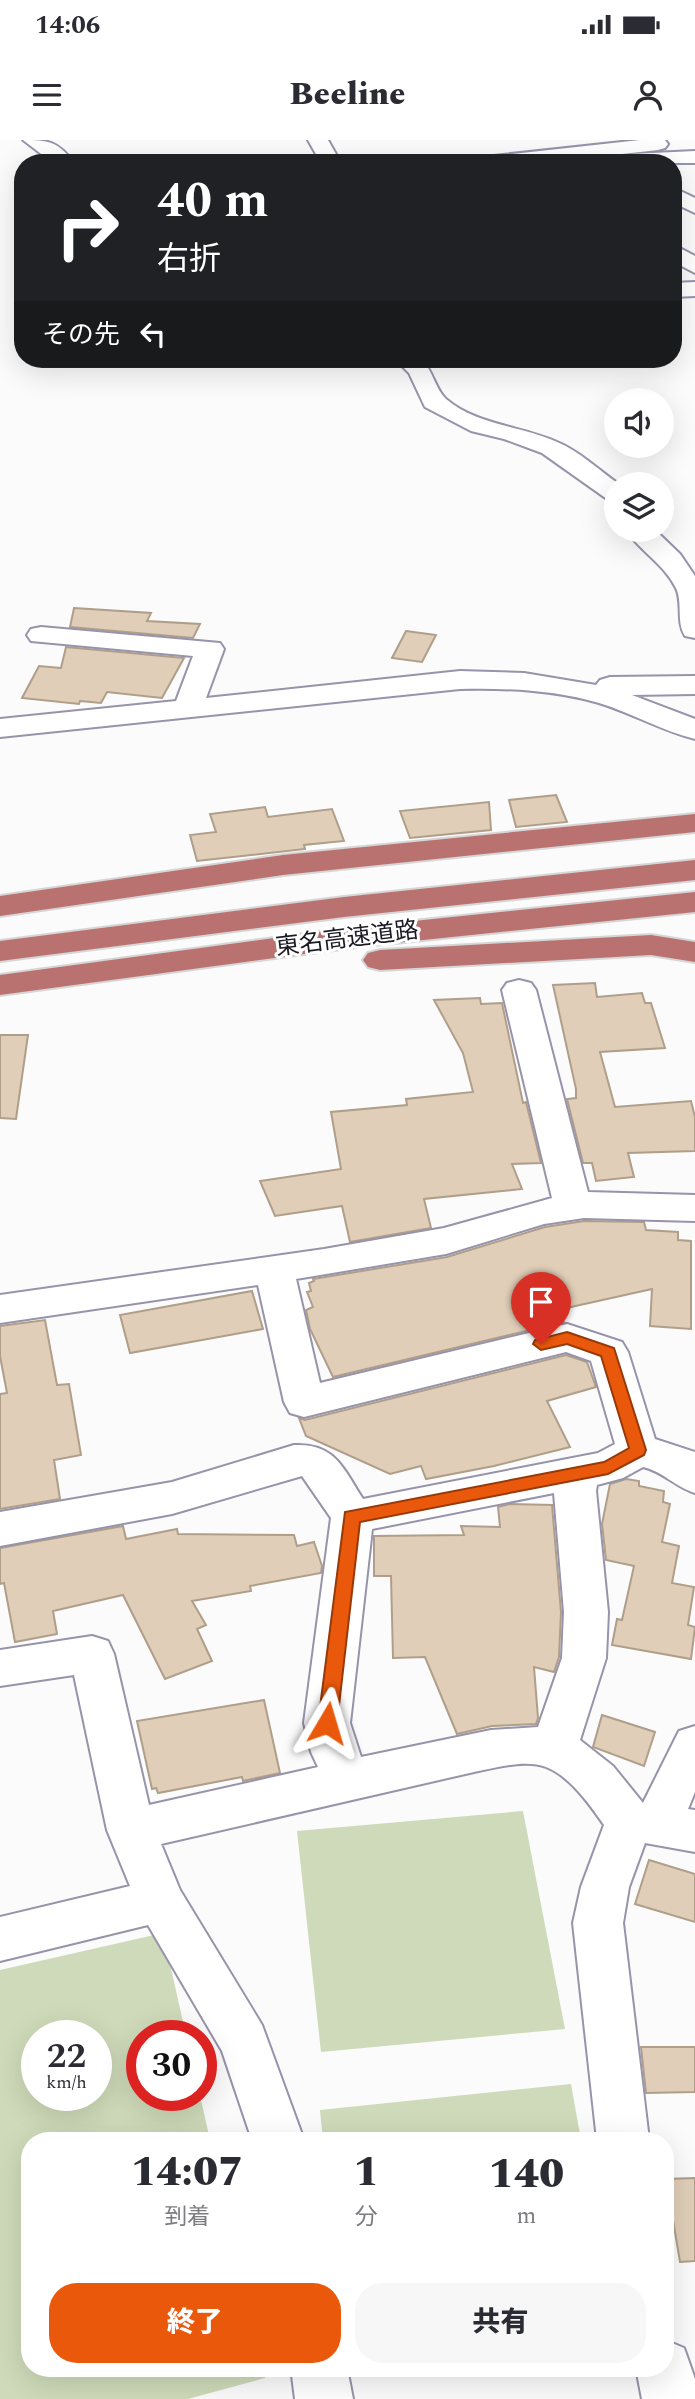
<!DOCTYPE html>
<html lang="ja">
<meta charset="utf-8">
<style>
:root{--surface:#fff;--page:#f7f7f7;--text:#2b2b33;--muted:#7c7c81;--accent:#ea580c}
body{margin:0;font-family:Spectral,"Noto Sans JP",serif;background:var(--page);color:var(--text);height:100vh;display:flex;flex-direction:column;font-size:26px;white-space:nowrap}
*{box-sizing:border-box;margin:0}
p{font-size:23px;color:var(--muted)}
.icon{flex:none;width:38px;height:38px;fill:none;stroke:currentColor;stroke-width:2;stroke-linecap:round;stroke-linejoin:round}
.map{position:relative;flex:1;overflow:hidden}
.details{position:absolute;left:21px;top:1992px;width:653px;height:245px;display:flex;flex-direction:column;background:var(--surface);border-radius:28px;box-shadow:0 7px 28px #0002}
.details>*{flex:none}
.banner{position:absolute;left:14px;top:14px;width:668px;height:214px;border-radius:28px;box-shadow:0 7px 28px #0002;background:#202124;color:#fff;overflow:hidden}
.fabs{position:absolute;left:604px;top:248px;display:grid;gap:14px}
.fabs a{display:grid;place-items:center;width:70px;height:70px;border-radius:50%;background:var(--surface);box-shadow:0 7px 28px #0002;font-size:35px}
.speed{position:absolute;left:21px;top:1880px;display:flex;gap:14px;font-size:35px;font-weight:700;text-align:center}
.speed>*{display:grid;place-content:center;width:91px;height:91px;border-radius:50%;background:var(--surface);box-shadow:0 7px 28px #0002;line-height:1}
.speed small{font-size:18px;font-weight:400}
.speed .limit{border:10px solid #d22;background:#fff;color:#111}
.pin{position:absolute;display:grid;place-items:center;width:60px;height:60px;color:#fff;margin:-72px -30px;border-radius:50% 50% 50% 0;rotate:-45deg;box-shadow:0 0 7px #0007}
.pin .icon{rotate:45deg}
.me{position:absolute;width:77px;margin:-38px;rotate:7deg;stroke-linejoin:round;filter:drop-shadow(0 0 5px #0008)}
.turn{display:flex;align-items:center;gap:24px;height:147px;padding:0 28px;font-size:32px}
.turn .icon{width:91px;height:91px;stroke-width:2.5}
.turn b{display:block;font-size:49px;line-height:60px}
.then{display:flex;align-items:center;height:66px;padding:0 28px;background:#0003;gap:14px;font-size:26px}
.eta{display:flex;justify-content:space-evenly;align-items:center;height:119px;text-align:center}
.eta b{font-size:42px;font-weight:800;line-height:49px}
.cta{display:flex;gap:14px;margin-top:auto;padding:14px 28px}
.cta a{flex:1;height:80px;border-radius:28px;background:var(--accent);color:#fff;font-size:28px;font-weight:800;line-height:80px;text-align:center}
.cta a+a{background:var(--page);color:var(--text)}
.status{display:flex;justify-content:space-between;align-items:center;height:49px;padding:0 35px;background:var(--surface);direction:ltr}
.status svg{height:19px;fill:currentColor}
header{display:flex;justify-content:space-between;align-items:center;height:91px;padding:0 28px;background:var(--surface);font-size:32px;font-weight:800}
.map>svg:first-child{display:block}
.green{fill:#cedab9;fill-rule:evenodd}
.building{fill:#e0ceb8;stroke:#af9e89;stroke-width:2}
.lines{fill:none;stroke-linecap:round;stroke-linejoin:round}
.minor-casing{stroke:#9793ab;stroke-width:4}
.highway-casing{stroke:#d6d6d7;stroke-width:4}
.minor{fill:#fff;fill-rule:evenodd}
.highway{fill:#ba7270;fill-rule:evenodd}
.route{fill:#ea580c;stroke:#983908;stroke-width:2}
.labels{text-anchor:middle;dominant-baseline:central;stroke-width:6;stroke-linejoin:round;paint-order:stroke}
.street-label{font-size:24px;fill:#1c1a23;stroke:#fff}
</style>
<div class="status"><b>14:06</b><svg viewBox="0 0 49 12"><path d="M0 12V9h3v3zM5 12V6h3v6zM10 12V3h3v9zM15 12V0h3v12zM26 1h20v11H26zM47 4h2v5h-2z"/></svg></div>
<header><svg class="icon" aria-label="menu" viewBox="0 0 24 24"><path d="M4 6h16M4 12h16M4 18h16"/></svg>Beeline<svg class="icon" aria-label="person" viewBox="0 0 24 24"><circle cx="12" cy="8" r="4"/><path d="M4 21q1-7 8-7t8 7"/></svg></header>
<div class="map">
<svg width="695" height="2259" viewBox="0 0 695 2259">
<rect width="100%" height="100%" fill="#fbfbfb"/>
<!-- green -->
<g class="green">
<path d="M523 1671 565 1889 321 1912 297 1691Z"/>
<path d="M163 1793 186 1895H142V1955H200L210 2000H30V2228H263L265 2238 188 2259H0V1830ZM37 1895H96V1955H37Z"/>
<path d="M571 1944 581 2000H323L320 1970Z"/>
</g>
<!-- building -->
<g class="building">
<path d="M74 468 151 473 147 481 200 484 193 498 70 487Z"/>
<path d="M406 491 436 495 422 522 392 518Z"/>
<path d="M66 507 184 518 162 558 107 552 101 563 80 561 79 564 22 558 39 526 61 528Z"/>
<path d="M556 655 567 682 516 687 509 660Z"/>
<path d="M489 662 491 690 410 698 400 671Z"/>
<path d="M265 667 268 677 332 669 344 701 304 705 305 709 197 721 190 695 216 692 210 674Z"/>
<path d="M595 843 597 857 642 853 645 863H651L665 908 600 912 615 967 691 961 695 977V1011L628 1013 634 1037 596 1041 592 1023H583L567 959 576 958V949L553 845Z"/>
<path d="M480 858 481 864 502 863 523 963 526 962 541 1023 512 1024 522 1049 424 1059 431 1088 350 1102 342 1066 275 1076 260 1041 341 1029 331 972 407 965 406 959 473 952 463 913 434 860Z"/>
<path d="M0 895H28L16 979 0 978Z"/>
<path d="M584 1081 644 1082 646 1090 678 1092V1100L691 1101V1189L650 1186 652 1149 562 1169 564 1173 559 1174 564 1182 333 1237 310 1189 306 1170 313 1167 307 1152 311 1151 309 1143 314 1141 313 1139 447 1117 545 1087Z"/>
<path d="M252 1151 263 1189 130 1213 120 1175Z"/>
<path d="M45 1180 57 1245 69 1244 81 1315 54 1320 60 1359 0 1369V1254L7 1253 0 1216V1186Z"/>
<path d="M566 1215 587 1222 596 1247 547 1261 570 1307 494 1326 426 1339 421 1326 390 1334 306 1296 299 1278 305 1280Z"/>
<path d="M626 1339 639 1341V1346L664 1351 663 1362 670 1364 662 1402 679 1406 672 1443 694 1447 688 1485 695 1487 691 1519 612 1505 617 1479 622 1480 634 1426 606 1420 602 1384 610 1344Z"/>
<path d="M510 1364 552 1365 561 1472 559 1517 554 1532 534 1527 538 1578 536 1584 492 1586 457 1594 425 1517 393 1518 391 1436H374V1396L464 1395 461 1386 500 1387 498 1367Z"/>
<path d="M123 1386 126 1399 177 1389 178 1394 294 1395 297 1406 314 1402 322 1426 321 1433 250 1446 251 1451 192 1461 206 1485 197 1489 212 1521 165 1539 123 1455 53 1471 57 1494 15 1502 4 1443 0 1444V1408Z"/>
<path d="M264 1560 280 1633 243 1641 242 1637 158 1653 156 1648 152 1649 137 1581Z"/>
<path d="M602 1575 655 1592 644 1626 593 1607Z"/>
<path d="M649 1720 695 1734V1782L635 1764Z"/>
<path d="M641 1907H695V1952L646 1953Z"/>
<path d="M695 2038V2121L680 2122 666 2039Z"/>
</g>
<g class="lines">
<!-- minor casing -->
<g class="minor-casing">
<g id="minor">
<path d="M23 0C48 0 58 1 74 23H53Z"/>
<path d="M308 0H328L341 23H321Z"/>
<path d="M640 0H665L668 4 665 8 658 10 542 23H474L484 17Z"/>
<path d="M695 11V23H623L621 20 624 16 631 14Z"/>
<path d="M674 48 695 58V73L674 63Z"/>
<path d="M674 105 695 116V133L674 122Z"/>
<path d="M695 142V156L674 157V143Z"/>
<path d="M395 219H421C433 230 435 249 446 259 476 285 522 286 557 302 579 311 600 331 620 345H616V362L607 359 542 313 504 299 471 291 425 267 409 233Z"/>
<path d="M626 390H655L680 414 695 436V498L685 496C676 482 683 463 676 448 664 424 641 412 626 390Z"/>
<path d="M41 487 220 503 224 509 206 558 460 531 524 533 596 545 600 540 610 537 695 536V554L632 555 695 579V599C662 591 632 573 599 563 554 550 507 548 460 549L0 597V579L176 561 193 516 31 501 27 495 31 489Z"/>
<path d="M519 840 531 843 536 850 588 1052 695 1055V1081L584 1078 544 1084 446 1114 296 1139 320 1243 567 1184 622 1202 628 1212 655 1299 695 1312V1353C675 1347 664 1332 643 1327L623 1338 597 1345 596 1351 608 1472 606 1518 580 1600 613 1626 643 1663 679 1591 695 1586V1652L688 1669 695 1670V1712L645 1703 629 1747 623 1783 649 2000H597L573 1783 581 1747 604 1685C590 1665 570 1636 546 1627 525 1619 495 1628 474 1632L161 1704 180 1750 262 1885 304 2000H252L222 1911 148 1785 0 1821V1777L130 1746 107 1690 74 1535 0 1546V1510L92 1496 108 1501 114 1514 149 1665 318 1627 311 1612 304 1583 331 1378 302 1336 172 1374 0 1406V1372L172 1342 294 1305C335 1303 343 1328 363 1359L598 1313 615 1304 591 1221 566 1212 304 1277 290 1273 284 1262 258 1145 0 1183V1155L324 1109 444 1088 552 1058 502 850 507 843ZM554 1353 564 1472 562 1518 538 1587 491 1590 361 1617 350 1583 372 1389Z"/>
<path d="M665 2200 684 2208 695 2239V2259H642L636 2228H665Z"/>
<path d="M291 2228H347L353 2259H295Z"/>
</g>
</g>
<!-- highway casing -->
<g class="highway-casing">
<g id="highway">
<path d="M695 674V692L283 735 0 776V756L283 715Z"/>
<path d="M695 720V740L344 777 0 821V801L344 757Z"/>
<path d="M695 752V772L356 807 0 855V835L356 787Z"/>
<path d="M651 795 695 802V822L651 815 380 830 368 827 363 820 368 813 380 810Z"/>
</g>
</g>
<!-- minor -->
<use href="#minor" class="minor"/>
<!-- highway -->
<use href="#highway" class="highway"/>
</g>
<!-- route -->
<path class="route" d="M567 1192 614 1208 646 1310 644 1315 608 1334 360 1382 337 1583 334 1589 327 1591 321 1589 318 1583 345 1372 604 1322 629 1308 601 1216 567 1204 541 1210 533 1204 535 1200Z"/>
<g class="labels">
<!-- street labels -->
<g class="street-label">
<text transform="translate(347 799) rotate(-7)">東名高速道路</text>
</g>
</g>
</svg>
<div class="fabs">
<a><svg class="icon" aria-label="sound" viewBox="0 0 24 24"><path d="M4 9h4l5-4v14l-5-4H4zM17 9q2 3 0 6"/></svg></a>
<a><svg class="icon" aria-label="layers" viewBox="0 0 24 24"><path d="M12 4l9 5-9 5-9-5zM3 14l9 5 9-5"/></svg></a>
</div>
<div class="speed"><div>22<small>km/h</small></div><div class="limit">30</div></div>
<div class="pin" style="left:541px;top:1204px;background:#d93025"><svg class="icon" aria-label="arrive" viewBox="0 0 24 24"><path d="M6 21V4h12l-3 4 3 4H6"/></svg></div>
<svg class="me" style="left:327px;top:1583px" viewBox="-20 -20 40 40"><path d="M0-17L14 15 0 8-14 15z" fill="#ea580c" stroke="#fff" stroke-width="4"/></svg>
<div class="banner">
<div class="turn"><svg class="icon" aria-label="right" viewBox="0 0 24 24"><path d="M7 20v-9h11M14 6l5 5-5 5"/></svg><div><b>40 m</b>右折</div></div>
<div class="then">その先<svg class="icon" aria-label="left" viewBox="0 0 24 24"><path d="M17 20v-9H6M10 6l-5 5 5 5"/></svg></div>
</div>
<section class="details">
<div class="eta">
<div><b>14:07</b><p>到着</p></div>
<div><b>1</b><p>分</p></div>
<div><b>140</b><p>m</p></div>
</div>
<div class="cta"><a>終了</a><a>共有</a></div>
</section>
</div>
